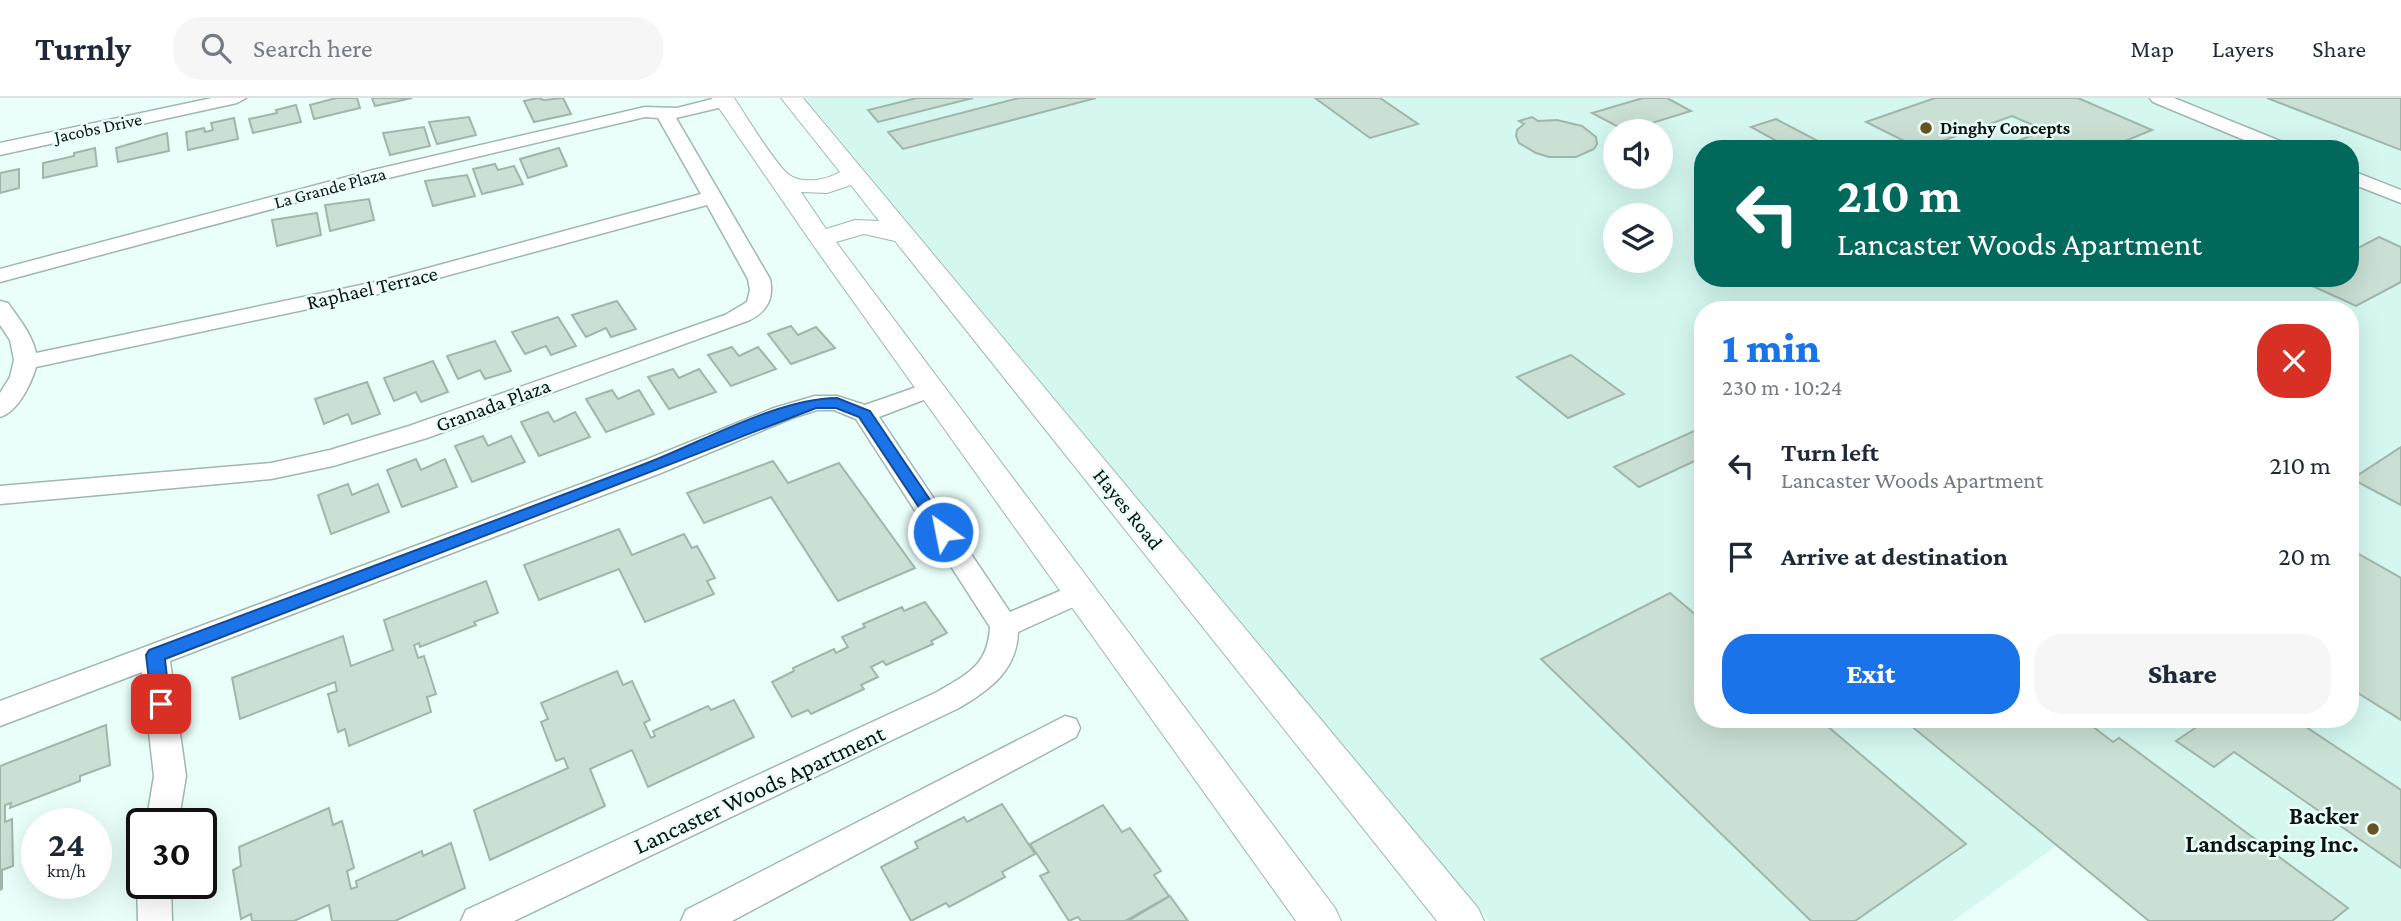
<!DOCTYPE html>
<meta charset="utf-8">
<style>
:root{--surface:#fff;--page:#f6f6f7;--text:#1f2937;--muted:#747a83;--line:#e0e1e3;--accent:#1a73e8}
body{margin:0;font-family:"Crimson Pro",serif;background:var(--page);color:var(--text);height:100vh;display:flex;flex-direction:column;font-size:26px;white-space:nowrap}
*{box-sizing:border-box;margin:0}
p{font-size:23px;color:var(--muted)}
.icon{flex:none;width:38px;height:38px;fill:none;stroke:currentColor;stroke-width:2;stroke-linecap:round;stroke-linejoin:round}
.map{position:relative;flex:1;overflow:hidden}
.details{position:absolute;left:1694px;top:203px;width:665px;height:427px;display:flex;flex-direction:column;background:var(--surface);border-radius:28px;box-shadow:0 7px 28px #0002}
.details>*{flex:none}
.banner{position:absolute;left:1694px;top:42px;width:665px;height:147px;border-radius:28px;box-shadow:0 7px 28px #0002;background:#00695c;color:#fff;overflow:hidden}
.controls{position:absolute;left:1603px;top:21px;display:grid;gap:14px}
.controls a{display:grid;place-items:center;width:70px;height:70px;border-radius:50%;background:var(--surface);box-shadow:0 7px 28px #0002;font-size:35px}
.speed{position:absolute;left:21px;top:710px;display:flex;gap:14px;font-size:35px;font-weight:700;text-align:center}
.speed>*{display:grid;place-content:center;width:91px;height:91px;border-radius:50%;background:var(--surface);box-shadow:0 7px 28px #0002;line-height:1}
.speed small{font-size:18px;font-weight:400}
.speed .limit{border:4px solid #111;border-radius:10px;background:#fff;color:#111}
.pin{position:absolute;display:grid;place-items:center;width:60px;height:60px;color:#fff;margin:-30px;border-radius:14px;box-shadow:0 4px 10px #0006}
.me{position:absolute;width:77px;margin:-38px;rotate:327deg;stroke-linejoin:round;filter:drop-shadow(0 0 5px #0008)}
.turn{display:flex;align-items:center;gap:24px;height:147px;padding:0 28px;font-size:32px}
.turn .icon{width:91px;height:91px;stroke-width:2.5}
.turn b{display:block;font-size:49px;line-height:60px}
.round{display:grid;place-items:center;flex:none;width:74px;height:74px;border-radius:28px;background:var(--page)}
.headline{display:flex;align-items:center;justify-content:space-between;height:119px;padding:0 28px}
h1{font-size:42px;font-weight:800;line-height:52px;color:var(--accent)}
.cta{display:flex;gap:14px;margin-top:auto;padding:14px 28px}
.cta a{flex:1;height:80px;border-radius:28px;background:var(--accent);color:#fff;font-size:28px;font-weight:800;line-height:80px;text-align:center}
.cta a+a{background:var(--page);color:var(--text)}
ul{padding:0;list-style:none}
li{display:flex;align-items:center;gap:21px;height:91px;padding:0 28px}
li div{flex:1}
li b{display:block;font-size:26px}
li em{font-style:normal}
header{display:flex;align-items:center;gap:42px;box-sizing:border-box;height:98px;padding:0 35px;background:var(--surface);border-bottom:2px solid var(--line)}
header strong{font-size:33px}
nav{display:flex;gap:38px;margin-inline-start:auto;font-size:24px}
.search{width:490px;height:63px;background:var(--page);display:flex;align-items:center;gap:18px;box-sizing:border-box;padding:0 24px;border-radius:28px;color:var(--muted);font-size:26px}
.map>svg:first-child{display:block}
.built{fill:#d4f7ef;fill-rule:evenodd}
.building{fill:#cae0d4;stroke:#a1b6aa;stroke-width:2}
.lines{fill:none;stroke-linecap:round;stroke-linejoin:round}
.minor-casing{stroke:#9fb7b1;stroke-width:3}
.tertiary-casing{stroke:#9fb7b1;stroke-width:2}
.minor{fill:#fff;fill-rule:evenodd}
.tertiary{fill:#fff;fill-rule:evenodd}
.route{fill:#1a73e8;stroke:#114b97;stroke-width:2}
.poi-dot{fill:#685423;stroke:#eafffa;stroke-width:2.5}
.labels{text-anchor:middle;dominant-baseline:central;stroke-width:5;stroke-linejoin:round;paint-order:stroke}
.far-street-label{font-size:18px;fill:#0a1311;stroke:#eafffa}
.far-poi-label{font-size:18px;font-weight:bold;fill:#0a1311;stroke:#eafffa;text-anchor:start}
.street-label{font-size:21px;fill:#0a1311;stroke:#eafffa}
.near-street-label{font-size:24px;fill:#0a1311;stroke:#eafffa}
.near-poi-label{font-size:24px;font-weight:bold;fill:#0a1311;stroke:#eafffa;text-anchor:end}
</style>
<header>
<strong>Turnly</strong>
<div class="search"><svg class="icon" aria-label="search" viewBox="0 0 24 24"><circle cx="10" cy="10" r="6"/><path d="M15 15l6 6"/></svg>Search here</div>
<nav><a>Map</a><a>Layers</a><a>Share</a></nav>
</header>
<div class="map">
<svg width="2401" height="823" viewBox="0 0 2401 823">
<rect width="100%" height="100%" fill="#eafffa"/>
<!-- built -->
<path class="built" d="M805 0H2401V823H2153L2060 745 1953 823H1489ZM1615 33H1661V79H1615ZM1703 51H2350V180H1703ZM1615 117H1661V163H1615ZM1703 212H2350V621H1703Z"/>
<!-- building -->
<g class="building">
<path d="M336 0H357L360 10 314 21 310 7Z"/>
<path d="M372 0H412L375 8Z"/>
<path d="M538 0 544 2 563 0 571 16 534 24 524 3Z"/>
<path d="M917 0H973L878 24 868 12Z"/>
<path d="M1019 0H1096L903 51 888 34Z"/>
<path d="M1315 0H1380L1418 26 1370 40Z"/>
<path d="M1643 0H1667L1691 13 1626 33 1592 15Z"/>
<path d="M1935 0H2078L2152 32 2106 51H1998L2045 32 2012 18 1920 51 1866 24Z"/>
<path d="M2267 0H2401V52Z"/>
<path d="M296 7 301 24 253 35 249 21 277 15 276 12Z"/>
<path d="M469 19 476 37 437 46 429 24Z"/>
<path d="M1532 19 1538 23 1557 22 1582 28 1596 39 1597 46 1594 51 1576 59H1549L1536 55 1519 45 1516 38 1517 32 1524 26 1519 23Z"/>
<path d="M234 20 238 41 188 52 186 34 204 30 205 34 213 32 211 25Z"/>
<path d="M1776 21 1820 44 1800 51H1791L1751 29Z"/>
<path d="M424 29 430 48 390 57 383 35Z"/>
<path d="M167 35 169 53 118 64 116 50Z"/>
<path d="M95 50 97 68 43 80V65L74 58V55Z"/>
<path d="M559 50 567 68 528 80 520 61Z"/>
<path d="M495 66 498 72 514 68 523 86 482 96 473 71Z"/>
<path d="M19 71V90L0 95V75Z"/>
<path d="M467 77 475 98 433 108 425 83Z"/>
<path d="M369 101 374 122 330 133 325 107Z"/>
<path d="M317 115 321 137 277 148 272 122Z"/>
<path d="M2379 139 2401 149V184L2356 208 2297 181 2350 180V154Z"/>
<path d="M617 203 636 231 611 239 606 230 586 239 572 217Z"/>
<path d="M558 219 576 248 551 257 546 248 525 256 512 234Z"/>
<path d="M791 228 798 237 816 229 835 250 791 266 768 236Z"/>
<path d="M495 243 511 273 485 281 480 272 458 281 447 258Z"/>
<path d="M732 249 739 258 758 249 776 271 731 288 708 257Z"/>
<path d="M1571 257 1624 296 1568 320 1517 279Z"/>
<path d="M433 263 448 294 421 304 416 294 394 303 384 280Z"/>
<path d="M673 271 679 280 699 271 716 294 669 311 648 279Z"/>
<path d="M367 284 380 316 352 326 348 316 324 326 315 301Z"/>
<path d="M612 292 618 301 639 292 654 316 606 334 586 301Z"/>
<path d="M548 314 554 324 575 314 590 339 539 358 521 324Z"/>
<path d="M1703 329V359L1639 389 1614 369Z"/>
<path d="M483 338 488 348 511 338 525 364 472 384 455 348Z"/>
<path d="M2401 349V407L2352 381Z"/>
<path d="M416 361 421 372 445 361 457 389 402 409 387 372Z"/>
<path d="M773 363 788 385 839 365 915 470 838 503 771 399 704 425 687 395Z"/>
<path d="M348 386 352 397 378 386 389 414 331 436 318 397Z"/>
<path d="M619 431 632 457 684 436 692 450 697 448 715 480 707 483 714 496 645 524 619 471 539 502 524 467Z"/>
<path d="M2350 451 2401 480V622L2350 590Z"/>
<path d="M486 483 498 515 474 524 476 527 420 549 419 545 414 547 418 560 424 558 436 596 427 599 431 614 349 648 345 631 338 634 328 596 337 593 335 584 240 621 232 580 343 538 351 568 393 552 384 522Z"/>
<path d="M1670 495 1703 523V621H1819L1966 746 1855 823H1811L1541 561Z"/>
<path d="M925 504 947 535 931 543 933 546 886 567 883 563 871 569 878 579 861 587 864 591 811 616 808 612 792 619 772 584 794 573 793 570 834 551 836 555 848 549 842 539 865 529 863 526 902 509 904 513Z"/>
<path d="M617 573 623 587 632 583 650 622 644 625 651 640 655 638 653 633 708 608 711 612 734 602 754 639 648 689 632 652 590 671 605 708 490 762 474 712 568 670 564 660 556 663 541 624 548 621 541 605Z"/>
<path d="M1920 621H2083L2113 644 2119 640 2348 810 2332 823H2149L1910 627Z"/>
<path d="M2188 621H2294L2401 692V770L2234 654 2214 669 2176 643 2198 628Z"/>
<path d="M106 627 110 667 80 678V683L10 710 11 705 5 707V724L12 721 13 768 2 772V791L0 792V668Z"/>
<path d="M1002 706 1035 756 1002 774 1005 779 949 809 946 805 911 823 881 769 918 750 915 744 964 719 967 724Z"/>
<path d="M1103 707 1122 734 1130 730 1161 773 1154 777 1169 798 1125 823H1081L1078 819 1069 823 1040 778 1049 774 1030 746Z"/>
<path d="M329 710 333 727 342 723 354 770 347 773 351 791 357 789 356 783 422 753 423 758 451 745 465 790 395 823H332L329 807 294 823H252L251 816 241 821 233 772 241 768 239 749Z"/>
<path d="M1170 798 1188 823H1128Z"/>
</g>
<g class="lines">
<!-- minor casing -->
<g class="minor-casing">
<g id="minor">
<path d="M212 0H246L237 5 0 57V45Z"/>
<path d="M716 0H732L734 3 731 7 676 20 770 181C774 201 767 213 750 222L427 340 333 368 271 381 0 406V388L271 365 330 352 409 328 725 217 747 204 750 192 748 181 707 107 383 195 36 269C31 286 18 314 0 319V295L10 279 14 262 10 242 0 227V203L8 205C19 221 32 236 36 255L380 183 701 96 658 20 645 19 384 81 0 184V171L373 72 645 9 677 10Z"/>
<path d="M2150 0H2174L2290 47 2292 51H2266L2153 4Z"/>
<path d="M2350 72 2401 92V105L2350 85Z"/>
<path d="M931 284 939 286 943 291 939 296 879 319 1010 514 1081 484 1091 487 1095 494 1091 501 1018 534C1017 573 989 592 959 610L514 823H461L466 812 937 594C968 576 988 567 990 529L856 321 834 312H817L792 320 661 375 170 563 186 678 178 726H146L154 678 142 574 0 628V603L643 363 774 310 815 298H837L865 307Z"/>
<path d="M1065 618 1076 621 1080 630 1076 639 732 823H681L686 812Z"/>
<path d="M142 776V786H171L172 823H138L137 786Z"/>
</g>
</g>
<!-- tertiary casing -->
<g class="tertiary-casing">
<path id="tertiary" d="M712 0H734C745 16 775 66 788 76 802 87 826 82 840 74L781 0H803L1478 810 1484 823H1437L895 143 864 136 836 144 1335 810 1341 823H1296L813 147ZM851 87 879 123 855 122 826 131 801 94 827 95Z"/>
</g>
<!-- minor -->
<use href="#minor" class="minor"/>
<!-- tertiary -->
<use href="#tertiary" class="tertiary"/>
</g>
<!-- route -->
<path class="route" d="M837 300 870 313 949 430 951 434 949 438H938L859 319 836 310H816L165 561 170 606 168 611 161 613 154 611 152 606 146 557 149 552C313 491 478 429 642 367 701 345 775 301 837 300Z"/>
<!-- markers -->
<g class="poi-dot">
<circle cx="1926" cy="30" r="7"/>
<circle cx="2373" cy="731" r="7"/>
</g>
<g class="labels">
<!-- far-street labels -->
<g class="far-street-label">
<text transform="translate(98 30) rotate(-12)">Jacobs Drive</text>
<text transform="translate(330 90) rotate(-15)">La Grande Plaza</text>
</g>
<!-- far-poi labels -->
<g class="far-poi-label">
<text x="1940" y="30">Dinghy Concepts</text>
</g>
<!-- street labels -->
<g class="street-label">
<text transform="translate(372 190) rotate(-13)">Raphael Terrace</text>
<text transform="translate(493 307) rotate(-20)">Granada Plaza</text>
<text transform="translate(1128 411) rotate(51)">Hayes Road</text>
</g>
<!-- near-street labels -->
<g class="near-street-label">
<text transform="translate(759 691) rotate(-25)">Lancaster Woods Apartment</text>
</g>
<!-- near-poi labels -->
<g class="near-poi-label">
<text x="2359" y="717">Backer<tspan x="2359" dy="28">Landscaping Inc.</tspan></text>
</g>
</g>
</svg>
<div class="controls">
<a><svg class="icon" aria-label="sound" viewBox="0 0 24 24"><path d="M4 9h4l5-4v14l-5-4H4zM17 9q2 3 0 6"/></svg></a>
<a><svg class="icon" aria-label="layers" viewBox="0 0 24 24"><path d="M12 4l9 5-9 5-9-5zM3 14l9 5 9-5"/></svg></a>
</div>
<div class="speed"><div>24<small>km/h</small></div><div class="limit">30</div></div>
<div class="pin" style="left:161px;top:606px;background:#d93025"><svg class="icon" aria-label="arrive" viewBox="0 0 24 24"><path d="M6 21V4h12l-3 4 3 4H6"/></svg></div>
<svg class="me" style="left:943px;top:434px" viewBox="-20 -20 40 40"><circle r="17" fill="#1a73e8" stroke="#fff" stroke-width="3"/><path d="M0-11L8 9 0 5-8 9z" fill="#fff"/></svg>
<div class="banner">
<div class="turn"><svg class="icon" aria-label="left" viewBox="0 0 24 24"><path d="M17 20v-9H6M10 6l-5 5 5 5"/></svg><div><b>210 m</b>Lancaster Woods Apartment</div></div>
</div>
<section class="details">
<div class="headline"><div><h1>1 min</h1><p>230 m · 10:24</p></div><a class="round" style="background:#d93025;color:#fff"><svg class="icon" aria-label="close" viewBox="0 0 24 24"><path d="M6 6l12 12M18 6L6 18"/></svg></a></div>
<ul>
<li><svg class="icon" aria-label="left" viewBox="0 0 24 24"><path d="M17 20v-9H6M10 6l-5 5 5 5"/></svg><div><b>Turn left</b><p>Lancaster Woods Apartment</p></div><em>210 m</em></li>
<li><svg class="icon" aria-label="arrive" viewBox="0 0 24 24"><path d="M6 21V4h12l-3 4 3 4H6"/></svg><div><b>Arrive at destination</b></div><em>20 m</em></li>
</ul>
<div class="cta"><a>Exit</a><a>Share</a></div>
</section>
</div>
